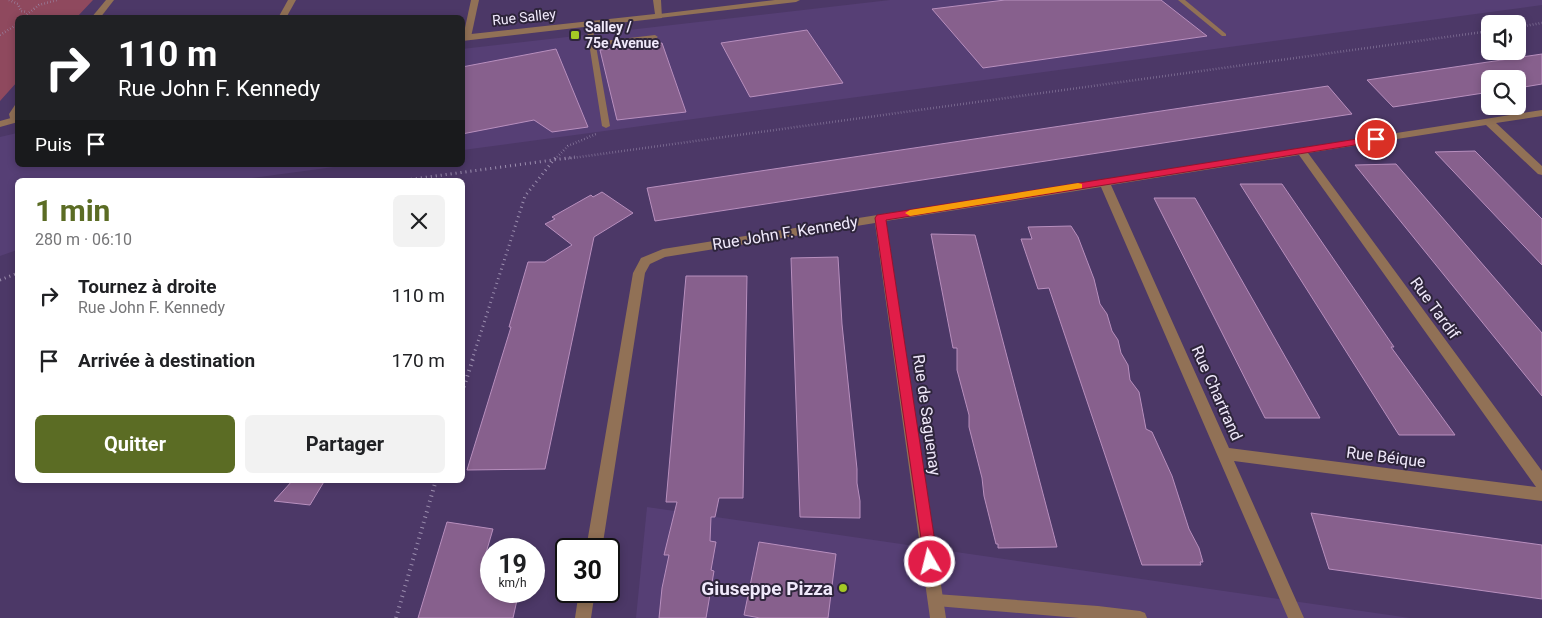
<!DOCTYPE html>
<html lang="fr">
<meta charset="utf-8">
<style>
:root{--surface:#fff;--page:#f2f2f2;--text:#202124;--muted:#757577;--accent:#5b6c24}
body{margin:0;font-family:Roboto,sans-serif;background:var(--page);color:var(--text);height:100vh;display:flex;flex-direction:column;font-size:19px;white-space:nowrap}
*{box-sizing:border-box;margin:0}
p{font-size:16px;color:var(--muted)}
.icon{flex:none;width:28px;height:28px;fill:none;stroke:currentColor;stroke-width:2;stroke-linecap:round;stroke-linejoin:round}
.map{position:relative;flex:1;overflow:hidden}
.panel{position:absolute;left:15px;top:178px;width:450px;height:305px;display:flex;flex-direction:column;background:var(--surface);border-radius:8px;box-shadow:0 2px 8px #0003}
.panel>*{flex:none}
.banner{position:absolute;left:15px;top:15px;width:450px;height:152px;border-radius:8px;box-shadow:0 2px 8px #0003;background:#202124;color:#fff;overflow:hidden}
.controls{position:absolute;left:1481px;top:15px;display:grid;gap:10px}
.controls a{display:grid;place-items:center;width:45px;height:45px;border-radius:8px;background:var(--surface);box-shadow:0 2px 8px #0003;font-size:25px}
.speed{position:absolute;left:480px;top:538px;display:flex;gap:10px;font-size:25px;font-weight:700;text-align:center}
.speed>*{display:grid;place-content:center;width:65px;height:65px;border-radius:50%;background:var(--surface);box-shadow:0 2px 8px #0003;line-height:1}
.speed small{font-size:12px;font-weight:400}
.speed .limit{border:2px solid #111;border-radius:8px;background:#fff;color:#111}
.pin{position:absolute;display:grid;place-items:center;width:42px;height:42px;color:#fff;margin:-21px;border:2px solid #fff;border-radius:50%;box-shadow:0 1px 5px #0007}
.me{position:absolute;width:55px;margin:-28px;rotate:352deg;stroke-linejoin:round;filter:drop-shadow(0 0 4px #0008)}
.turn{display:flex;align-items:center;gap:18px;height:105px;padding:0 20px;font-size:22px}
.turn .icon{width:65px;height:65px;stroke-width:2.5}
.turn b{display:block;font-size:35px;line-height:42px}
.then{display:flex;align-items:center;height:48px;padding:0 20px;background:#0003;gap:10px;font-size:19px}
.round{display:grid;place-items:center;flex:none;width:52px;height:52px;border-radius:8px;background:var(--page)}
.summary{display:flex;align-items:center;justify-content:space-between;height:85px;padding:0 20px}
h1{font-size:30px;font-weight:700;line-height:38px;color:var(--accent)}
.primary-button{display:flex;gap:10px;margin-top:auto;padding:10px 20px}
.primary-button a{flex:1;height:58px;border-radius:8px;background:var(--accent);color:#fff;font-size:20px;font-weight:700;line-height:58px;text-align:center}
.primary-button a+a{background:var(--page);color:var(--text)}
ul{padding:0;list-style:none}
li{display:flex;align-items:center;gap:15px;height:65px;padding:0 20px}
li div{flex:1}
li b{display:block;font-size:19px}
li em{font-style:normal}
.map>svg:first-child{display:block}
.built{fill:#563f75}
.green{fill:#8f495e}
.building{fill:#87608d;stroke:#b88fbe}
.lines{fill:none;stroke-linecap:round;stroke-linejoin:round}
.path-far2{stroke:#9c8eaf;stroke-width:2.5;stroke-dasharray:0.5 2.5;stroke-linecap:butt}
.path-far1{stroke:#9c8eaf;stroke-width:3;stroke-dasharray:1 4;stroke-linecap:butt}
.path{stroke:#9c8eaf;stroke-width:4;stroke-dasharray:1 4.5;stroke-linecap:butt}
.service{fill:#917156;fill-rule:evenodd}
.minor{fill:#917156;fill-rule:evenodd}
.tertiary{fill:#917156;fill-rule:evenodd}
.route{fill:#e11d48;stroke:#92132f}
.slow{fill:#f59e0b}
.poi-dot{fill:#a4c825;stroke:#2e253b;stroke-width:2}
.labels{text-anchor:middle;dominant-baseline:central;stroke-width:4;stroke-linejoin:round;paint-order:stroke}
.far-street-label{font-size:14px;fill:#f0e9fb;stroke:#2e253b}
.far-poi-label{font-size:14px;font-weight:bold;fill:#f0e9fb;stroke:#2e253b;text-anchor:start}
.street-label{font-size:16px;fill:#f0e9fb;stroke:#2e253b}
.near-poi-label{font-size:19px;font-weight:bold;fill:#f0e9fb;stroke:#2e253b;text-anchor:end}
</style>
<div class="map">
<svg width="1542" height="618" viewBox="0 0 1542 618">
<rect width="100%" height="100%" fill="#4c3867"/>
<!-- built -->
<g class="built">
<path d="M890 0H1542V5L463 150 462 49Z"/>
<path d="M17 133 18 165H349L237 180H18L17 250 0 256V137Z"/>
<path d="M647 507 1410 618H636Z"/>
</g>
<!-- green -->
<path class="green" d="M0 0H93L77 17 18 18 17 82 0 101Z"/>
<!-- building -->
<g class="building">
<path d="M1005 0H1161L1207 36 983 68 932 9Z"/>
<path d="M807 30 843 83 750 97 721 43Z"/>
<path d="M662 43 686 112 617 120 600 50Z"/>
<path d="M556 49 588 127 552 132 534 120 462 134V67Z"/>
<path d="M1542 54V84L1518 88V79H1490V92L1393 107 1367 80Z"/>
<path d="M1328 86 1352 114 655 221 647 188Z"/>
<path d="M1475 151 1542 219V265L1435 152Z"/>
<path d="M1396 164 1542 333V396L1355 165Z"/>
<path d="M1240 184H1282L1394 347H1391L1455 435H1399Z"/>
<path d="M602 192 633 213 594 237 545 469 467 470 511 327H509L528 262H545L572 245 545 224 555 219 552 217 591 195 593 197Z"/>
<path d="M1154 198H1195L1320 418H1265Z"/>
<path d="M1071 226 1078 237 1094 279 1100 304 1107 314 1112 331 1118 340 1121 353 1128 365 1130 380 1139 392 1146 429 1152 432 1172 476 1189 529 1199 548 1203 562H1200L1201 565H1142L1049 288 1038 289 1021 239H1032L1028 227Z"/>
<path d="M931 234 975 235 1057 547 998 548V544H996L984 496 982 478 969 427V415L957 370V348H953Z"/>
<path d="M838 257 842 324 857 469V483L860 501V518L800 517 791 258Z"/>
<path d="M686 276H747L743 498H719L715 517H711L710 541 716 542 711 570 714 571 706 618H659L662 588 669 555H664L677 502H666Z"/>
<path d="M293 480H325L310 505 274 501Z"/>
<path d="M1311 513 1542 545V599L1329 569Z"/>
<path d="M447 522 493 529 486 553 491 554V591H519L513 618H418Z"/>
<path d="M759 542 836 554 828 618H760L744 615Z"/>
</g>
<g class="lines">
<!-- path-far2 -->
<g class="path-far2">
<path d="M9 0 18 4 21 11 27 12"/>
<path d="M22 18 39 5 57 0"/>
<path d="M1518 27 1542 23"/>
<path d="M0 35 18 24"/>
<path d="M555 159 568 146 596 134"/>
<path d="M565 159 1490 31"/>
</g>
<!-- path-far1 -->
<g class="path-far1">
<path d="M406 180 575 157"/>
<path d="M0 280 18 273"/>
<path d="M472 360 525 196 556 157"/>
</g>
<!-- path -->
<g class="path">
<path d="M462 392 473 359"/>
<path d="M396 618 436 480"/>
</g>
<!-- service -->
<g class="service">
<path d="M1178 0H1185L1226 34V36H1222Z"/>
<path d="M589 22 592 24 595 42 655 35 658 37 655 39 596 46 610 126 606 128 602 126 586 24Z"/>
<path d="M936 594 1098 606 1140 611 1145 613 1147 618H1079L936 606 931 605 929 600 931 595Z"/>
</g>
<!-- minor -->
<g class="minor">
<path d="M106 0H114L100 18H91Z"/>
<path d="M288 0H296L286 18H278Z"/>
<path d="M471 0H479L471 37 467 40 463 37Z"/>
<path d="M775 0H800L796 2 659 18 655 16 659 14Z"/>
<path d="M18 104V122H11L9 114 15 105Z"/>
<path d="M1542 110V116L1496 123 1542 166V175L1538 174 1486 125 1308 153 1542 471V501L1234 461 1304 618H1288L1101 187 886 221 946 618H930L875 223 665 257 650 264 645 273 602 549H586L633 273 641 258 663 249ZM1299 155 1536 487 1229 448 1111 185Z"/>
<path d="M579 591H595L591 618H575Z"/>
</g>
<!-- tertiary -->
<g class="tertiary">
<path d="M653 0H661L662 18 462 41V35L655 14Z"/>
<path d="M18 116V122L0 127V121Z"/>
</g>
</g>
<!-- route -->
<path class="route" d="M1376 136 1380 137V141L886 220 938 562 935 566 930 568 925 566 875 218 877 215Z"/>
<!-- slow -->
<path class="slow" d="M1078 183 1082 184V188L910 216 905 213 910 210Z"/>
<!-- markers -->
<g class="poi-dot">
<rect x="570" y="30" width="10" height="10" rx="2.5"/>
<circle cx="843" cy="588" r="5"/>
</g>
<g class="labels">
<!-- far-street labels -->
<g class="far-street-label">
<text transform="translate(524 17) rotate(-6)">Rue Salley</text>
</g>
<!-- far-poi labels -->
<g class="far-poi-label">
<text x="585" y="27">Salley /<tspan x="585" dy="16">75e Avenue</tspan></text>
</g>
<!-- street labels -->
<g class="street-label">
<text transform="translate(785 233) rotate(-9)">Rue John F. Kennedy</text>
<text transform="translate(1435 308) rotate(54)">Rue Tardif</text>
<text transform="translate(1217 393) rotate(66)">Rue Chartrand</text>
<text transform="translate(927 415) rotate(82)">Rue de Saguenay</text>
<text transform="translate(1386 457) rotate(7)">Rue Béique</text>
</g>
<!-- near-poi labels -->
<g class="near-poi-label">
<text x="833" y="588">Giuseppe Pizza</text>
</g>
</g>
</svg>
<div class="controls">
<a><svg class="icon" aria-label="sound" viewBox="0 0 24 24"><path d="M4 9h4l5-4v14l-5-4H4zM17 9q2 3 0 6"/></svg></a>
<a><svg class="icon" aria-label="search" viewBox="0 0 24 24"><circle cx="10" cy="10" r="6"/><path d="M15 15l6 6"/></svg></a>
</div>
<div class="speed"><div>19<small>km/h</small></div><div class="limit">30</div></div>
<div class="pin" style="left:1376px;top:139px;background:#d93025"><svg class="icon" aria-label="arrive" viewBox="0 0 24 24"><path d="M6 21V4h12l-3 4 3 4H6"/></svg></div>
<svg class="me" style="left:930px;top:562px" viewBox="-20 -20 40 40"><circle r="17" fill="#e11d48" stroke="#fff" stroke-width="3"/><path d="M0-11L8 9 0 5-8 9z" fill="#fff"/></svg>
<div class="banner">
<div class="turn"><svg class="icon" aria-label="right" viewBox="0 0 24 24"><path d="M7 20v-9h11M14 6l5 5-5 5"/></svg><div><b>110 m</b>Rue John F. Kennedy</div></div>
<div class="then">Puis<svg class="icon" aria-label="arrive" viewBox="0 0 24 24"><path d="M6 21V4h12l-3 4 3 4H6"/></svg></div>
</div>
<section class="panel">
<div class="summary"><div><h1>1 min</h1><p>280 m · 06:10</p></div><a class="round"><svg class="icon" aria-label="close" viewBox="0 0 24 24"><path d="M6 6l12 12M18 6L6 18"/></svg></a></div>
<ul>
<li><svg class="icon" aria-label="right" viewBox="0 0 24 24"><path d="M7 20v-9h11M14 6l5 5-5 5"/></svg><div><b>Tournez à droite</b><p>Rue John F. Kennedy</p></div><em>110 m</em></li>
<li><svg class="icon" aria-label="arrive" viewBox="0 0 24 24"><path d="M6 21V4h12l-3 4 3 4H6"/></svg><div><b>Arrivée à destination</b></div><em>170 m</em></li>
</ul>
<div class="primary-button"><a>Quitter</a><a>Partager</a></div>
</section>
</div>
